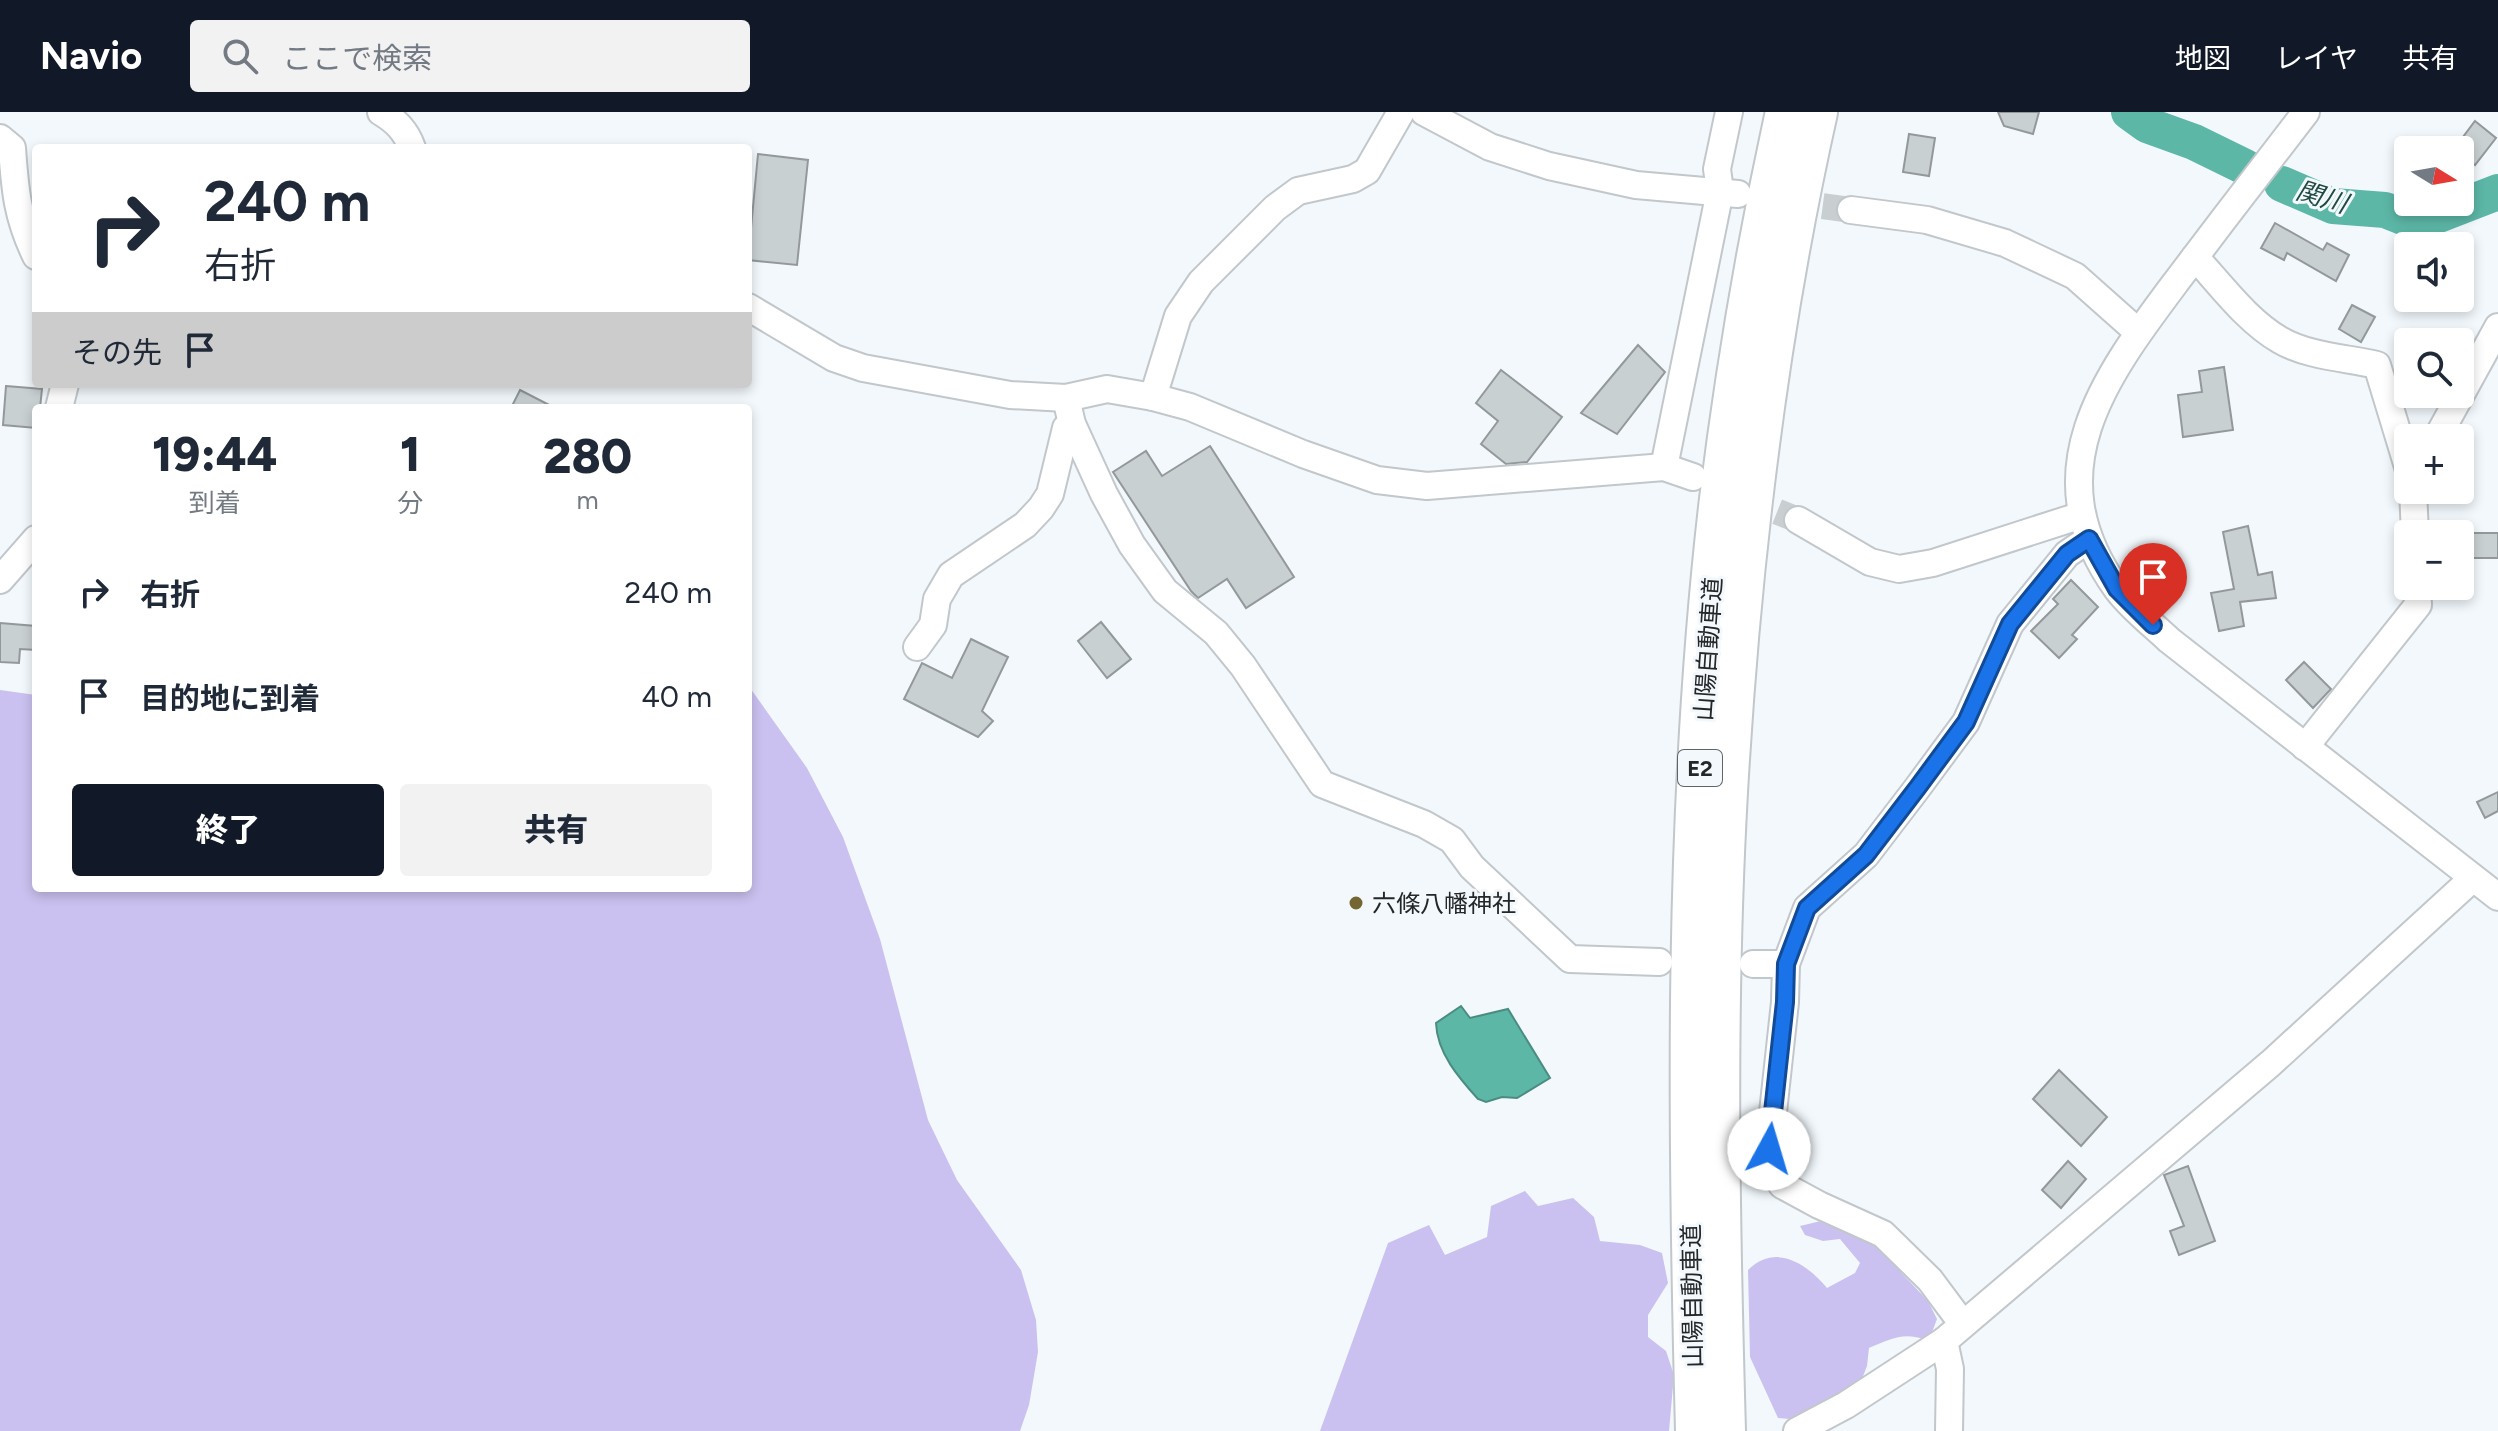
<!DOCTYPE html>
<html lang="ja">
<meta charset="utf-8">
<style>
:root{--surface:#fff;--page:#f2f2f3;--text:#1f2937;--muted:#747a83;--accent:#111827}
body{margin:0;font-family:Figtree,"Noto Sans JP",sans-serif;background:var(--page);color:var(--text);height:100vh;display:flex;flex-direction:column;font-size:30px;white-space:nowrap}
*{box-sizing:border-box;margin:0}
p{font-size:26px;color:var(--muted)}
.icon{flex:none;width:44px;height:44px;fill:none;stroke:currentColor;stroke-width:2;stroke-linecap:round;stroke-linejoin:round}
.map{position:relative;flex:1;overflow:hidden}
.details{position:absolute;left:32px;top:292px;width:720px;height:488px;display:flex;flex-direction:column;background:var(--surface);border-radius:8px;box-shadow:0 4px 12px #0003}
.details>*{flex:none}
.top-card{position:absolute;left:32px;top:32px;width:720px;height:244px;border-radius:8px;box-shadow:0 4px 12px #0003;background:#fff;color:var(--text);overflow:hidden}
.needle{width:52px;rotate:101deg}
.tools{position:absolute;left:2394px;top:24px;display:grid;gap:16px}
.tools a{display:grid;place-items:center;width:80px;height:80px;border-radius:8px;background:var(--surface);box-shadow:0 4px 12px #0003;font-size:40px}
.pin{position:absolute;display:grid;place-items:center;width:68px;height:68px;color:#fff;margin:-82px -34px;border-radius:50% 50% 50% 0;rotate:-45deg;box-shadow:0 0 8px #0007}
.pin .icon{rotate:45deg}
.me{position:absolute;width:88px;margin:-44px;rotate:6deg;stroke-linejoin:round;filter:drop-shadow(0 0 6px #0008)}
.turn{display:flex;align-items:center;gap:28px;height:168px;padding:0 40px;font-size:36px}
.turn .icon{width:104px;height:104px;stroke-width:2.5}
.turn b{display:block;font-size:56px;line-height:68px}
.then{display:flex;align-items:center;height:76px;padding:0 40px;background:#0003;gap:16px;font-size:30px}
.eta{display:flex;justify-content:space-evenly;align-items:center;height:136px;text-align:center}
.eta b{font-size:48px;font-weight:800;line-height:56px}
.primary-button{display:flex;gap:16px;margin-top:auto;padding:16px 40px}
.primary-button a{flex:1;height:92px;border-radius:8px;background:var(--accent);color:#fff;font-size:32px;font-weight:800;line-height:92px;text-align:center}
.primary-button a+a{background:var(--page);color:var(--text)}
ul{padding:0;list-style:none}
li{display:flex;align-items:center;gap:24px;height:104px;padding:0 40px}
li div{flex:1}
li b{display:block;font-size:30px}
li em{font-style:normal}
header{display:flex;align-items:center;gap:48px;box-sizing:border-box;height:112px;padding:0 40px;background:var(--accent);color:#fff}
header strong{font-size:38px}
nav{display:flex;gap:44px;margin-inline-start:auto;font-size:28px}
.search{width:560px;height:72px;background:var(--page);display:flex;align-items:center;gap:20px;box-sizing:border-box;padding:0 28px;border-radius:8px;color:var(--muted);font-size:30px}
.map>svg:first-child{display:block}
.green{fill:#cbc1f0}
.water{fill:#5cb7a7;stroke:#4b8c81;stroke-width:2}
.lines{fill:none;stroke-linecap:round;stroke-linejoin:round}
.river{stroke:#5cb7a7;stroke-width:36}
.building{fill:#c9d0d1;stroke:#93999a;stroke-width:2}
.minor-tunnel{stroke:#c9ced1;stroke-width:26;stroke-dasharray:26 13;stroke-linecap:butt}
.minor-casing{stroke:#c1c7ca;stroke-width:30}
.highway-casing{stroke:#c1c7ca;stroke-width:44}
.minor{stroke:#fff;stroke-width:26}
.highway{stroke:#fff;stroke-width:40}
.route-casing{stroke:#114b97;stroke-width:20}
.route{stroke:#1a73e8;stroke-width:14}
.poi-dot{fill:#736633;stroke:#f2f8fc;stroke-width:3}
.labels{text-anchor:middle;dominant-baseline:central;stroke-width:6;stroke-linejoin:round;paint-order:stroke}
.shield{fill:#f2f8fc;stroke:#626567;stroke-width:2}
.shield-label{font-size:22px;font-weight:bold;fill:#242627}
.street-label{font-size:24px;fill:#242627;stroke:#f2f8fc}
.poi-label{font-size:24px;fill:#242627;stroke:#f2f8fc;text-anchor:start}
.water-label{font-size:26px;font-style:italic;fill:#214a43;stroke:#f2f8fc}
</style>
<header>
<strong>Navio</strong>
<div class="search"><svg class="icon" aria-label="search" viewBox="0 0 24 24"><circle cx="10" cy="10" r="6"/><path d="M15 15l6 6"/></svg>ここで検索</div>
<nav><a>地図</a><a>レイヤ</a><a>共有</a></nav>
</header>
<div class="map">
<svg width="2498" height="1319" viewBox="0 0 2498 1319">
<rect width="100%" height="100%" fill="#f2f8fc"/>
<!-- green -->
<g class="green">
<path d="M748 573 807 656 843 725 880 827 928 1008 957 1068 1021 1158 1036 1208 1038 1240 1029 1293 1020 1319H0V578L36 583V776H748Z"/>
<path d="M1525 1079 1538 1094 1573 1086 1594 1105 1600 1129 1640 1133 1662 1141 1668 1171 1648 1203V1225L1666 1239 1674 1263 1669 1319H1320L1388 1131 1429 1113 1445 1143 1487 1125 1491 1094Z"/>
<path d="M1829 1107 1877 1135 1928 1189 1937 1207 1931 1223 1923 1227C1903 1220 1888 1228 1869 1236L1867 1254 1862 1267 1833 1289 1790 1307 1778 1306 1750 1245 1748 1158C1776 1131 1806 1151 1827 1176L1855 1161 1860 1151 1840 1127 1823 1129 1805 1123 1800 1114Z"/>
</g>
<!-- water -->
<path class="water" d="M1461 894 1470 906 1508 897 1550 966 1517 986 1502 985 1486 990 1478 987C1459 966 1437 941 1436 911Z"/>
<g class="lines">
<!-- river -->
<g class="river">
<path d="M2129 0 2147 13 2194 30 2245 55"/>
<path d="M2282 72 2333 94 2385 98 2418 111 2498 80"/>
</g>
</g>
<!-- building -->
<g class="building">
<path d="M1998 0H2039L2033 22 2004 14Z"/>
<path d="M2475 9 2496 26 2475 53 2460 42V38L2454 37Z"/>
<path d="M1909 22 1935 26 1929 64 1903 60Z"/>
<path d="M758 42 808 48 797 153 748 148Z"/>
<path d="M2275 111 2323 138 2327 131 2349 143 2336 169 2287 141 2284 148 2261 136Z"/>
<path d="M2352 193 2375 205 2361 230 2339 217Z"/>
<path d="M1638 233 1665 260 1617 322 1581 301Z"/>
<path d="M2224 255 2233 318 2183 325 2178 283 2202 280 2199 259Z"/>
<path d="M1501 258 1562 305 1527 350 1506 352 1481 332 1498 309 1476 291Z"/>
<path d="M6 274 42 277 40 296H36V316L3 313Z"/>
<path d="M520 278 555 296H511Z"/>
<path d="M1210 334 1294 465 1246 496 1227 467 1198 486 1191 479 1113 360 1146 339 1162 364Z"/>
<path d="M2248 414 2258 463 2272 460 2276 486 2240 490 2244 514 2219 519 2211 481 2234 477 2223 420Z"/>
<rect x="2470" y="421" width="28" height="25"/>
<path d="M2071 468 2098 495 2072 523 2077 527 2059 546 2031 519 2058 492 2053 487Z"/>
<path d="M1101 510 1131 547 1107 566 1078 529Z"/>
<path d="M0 511 36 514V538L20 537 19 551 0 550Z"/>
<path d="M971 527 1008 545 982 599 993 609 978 625 904 587 922 551 952 566Z"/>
<path d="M2304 550 2331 577 2313 596 2286 568Z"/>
<path d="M2498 680V699L2485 706 2477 690Z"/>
<path d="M2059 958 2107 1005 2081 1034 2033 987Z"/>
<path d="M2068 1049 2086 1067 2061 1096 2042 1078Z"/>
<path d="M2188 1054 2215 1129 2179 1143 2170 1119 2184 1114 2164 1063Z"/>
</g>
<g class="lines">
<!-- minor-tunnel -->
<g class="minor-tunnel">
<path d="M1784 89 1851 98"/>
<path d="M1741 385 1798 408"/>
</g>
<!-- minor casing -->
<g class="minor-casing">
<g id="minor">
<path d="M381 0C396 9 406 19 412 36"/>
<path d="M1424 0 1490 35 1549 54 1636 73 1738 82"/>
<path d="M2306 0C2262 57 2219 113 2176 170 2104 266 2033 360 2117 477 2131 496 2152 512 2169 528L2498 785"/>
<path d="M0 26 12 36C15 78 17 105 36 144"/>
<path d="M1851 98 1927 108 2005 131 2075 164 2138 220"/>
<path d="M2195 145C2221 173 2247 209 2280 228 2307 244 2347 246 2377 253L2408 355"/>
<path d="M748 195 834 246 863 256 1010 283 1066 286 1107 277 1153 285 1190 295 1303 342 1377 368 1427 374 1664 355 1693 365"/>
<path d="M1153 285 1178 204 1201 170 1275 96 1298 79 1353 67 1367 59 1401 0"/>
<path d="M1066 286 1072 312 1104 382 1132 433 1165 479 1216 521 1243 554 1322 672 1424 712 1452 728 1472 755 1570 847 1659 850"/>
<path d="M59 296 65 272"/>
<path d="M2437 326 2498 215"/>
<path d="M1664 355 1720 79 1717 57 1729 0"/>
<path d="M2413 378 2415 422"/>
<path d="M1798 408 1870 450 1899 457 1933 451 2082 403"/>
<path d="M0 468 36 427"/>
<path d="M917 535 933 513 937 487 951 463 1025 413 1041 396 1050 382 1066 316 1072 312"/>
<path d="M2305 635 2418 493 2417 474"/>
<path d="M1753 852H1786"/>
<path d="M1962 1211 1930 1168 1883 1122 1819 1093 1782 1073 1771 1055 1769 1037 1785 890 1786 852 1807 796 1866 743 1918 675 1966 610 2010 512 2067 442 2089 427"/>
<path d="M1944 1229 1950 1257 1949 1319"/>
<path d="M1797 1319 1846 1293 1944 1229 2271 951 2472 767"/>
</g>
</g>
<!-- highway casing -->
<g class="highway-casing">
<g id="highway">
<path d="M1696 1319C1688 1009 1684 696 1720 387 1736 257 1758 128 1786 0"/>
<path d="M1725 1319C1719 1106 1715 892 1727 680 1740 451 1767 223 1817 0"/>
</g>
</g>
<!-- minor -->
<use href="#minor" class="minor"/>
<!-- highway -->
<use href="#highway" class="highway"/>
</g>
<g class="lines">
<!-- route casing -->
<g class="route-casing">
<path id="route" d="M1769 1037 1785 890 1786 852 1807 796 1866 743 1918 675 1966 610 2010 512 2067 442 2089 427 2117 477 2153 513"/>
</g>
<!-- route -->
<use href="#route" class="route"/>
</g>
<!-- markers -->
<circle class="poi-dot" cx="1356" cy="791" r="8"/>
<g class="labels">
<!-- shield labels -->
<rect class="shield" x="1678" y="638" width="44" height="36" rx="6"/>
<g class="shield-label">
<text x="1700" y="656">E2</text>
</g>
<!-- street labels -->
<g class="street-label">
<text transform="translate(1708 537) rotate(-86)">山陽自動車道</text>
<text transform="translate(1692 1184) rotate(-91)">山陽自動車道</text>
</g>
<!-- poi labels -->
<g class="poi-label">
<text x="1372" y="791">六條八幡神社</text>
</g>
<!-- water labels -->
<g class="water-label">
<text transform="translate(2322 85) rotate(17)">関川</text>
</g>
</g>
</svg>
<div class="tools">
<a><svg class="needle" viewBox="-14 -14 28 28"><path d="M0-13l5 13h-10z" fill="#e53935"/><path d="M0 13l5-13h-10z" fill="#747a83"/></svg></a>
<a><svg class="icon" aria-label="sound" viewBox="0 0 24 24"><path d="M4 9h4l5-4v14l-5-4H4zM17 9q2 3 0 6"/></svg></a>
<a><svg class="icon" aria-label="search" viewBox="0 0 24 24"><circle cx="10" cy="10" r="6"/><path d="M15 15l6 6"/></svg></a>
<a>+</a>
<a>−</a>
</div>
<div class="pin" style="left:2153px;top:513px;background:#d93025"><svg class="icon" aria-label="arrive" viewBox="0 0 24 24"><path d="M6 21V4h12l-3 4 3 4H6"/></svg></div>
<svg class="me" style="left:1769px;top:1037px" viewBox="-20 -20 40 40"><circle r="19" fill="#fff"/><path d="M0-13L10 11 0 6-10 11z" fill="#1a73e8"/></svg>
<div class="top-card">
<div class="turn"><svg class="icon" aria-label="right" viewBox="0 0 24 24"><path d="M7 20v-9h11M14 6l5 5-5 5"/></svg><div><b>240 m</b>右折</div></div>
<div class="then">その先<svg class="icon" aria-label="arrive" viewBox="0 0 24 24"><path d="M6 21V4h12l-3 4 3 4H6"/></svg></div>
</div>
<section class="details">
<div class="eta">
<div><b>19:44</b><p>到着</p></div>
<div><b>1</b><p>分</p></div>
<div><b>280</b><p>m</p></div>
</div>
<ul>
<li><svg class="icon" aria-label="right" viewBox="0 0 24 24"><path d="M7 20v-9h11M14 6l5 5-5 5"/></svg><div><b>右折</b></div><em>240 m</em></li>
<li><svg class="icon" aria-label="arrive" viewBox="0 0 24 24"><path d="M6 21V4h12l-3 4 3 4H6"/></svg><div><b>目的地に到着</b></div><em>40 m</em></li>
</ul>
<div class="primary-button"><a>終了</a><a>共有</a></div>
</section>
</div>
